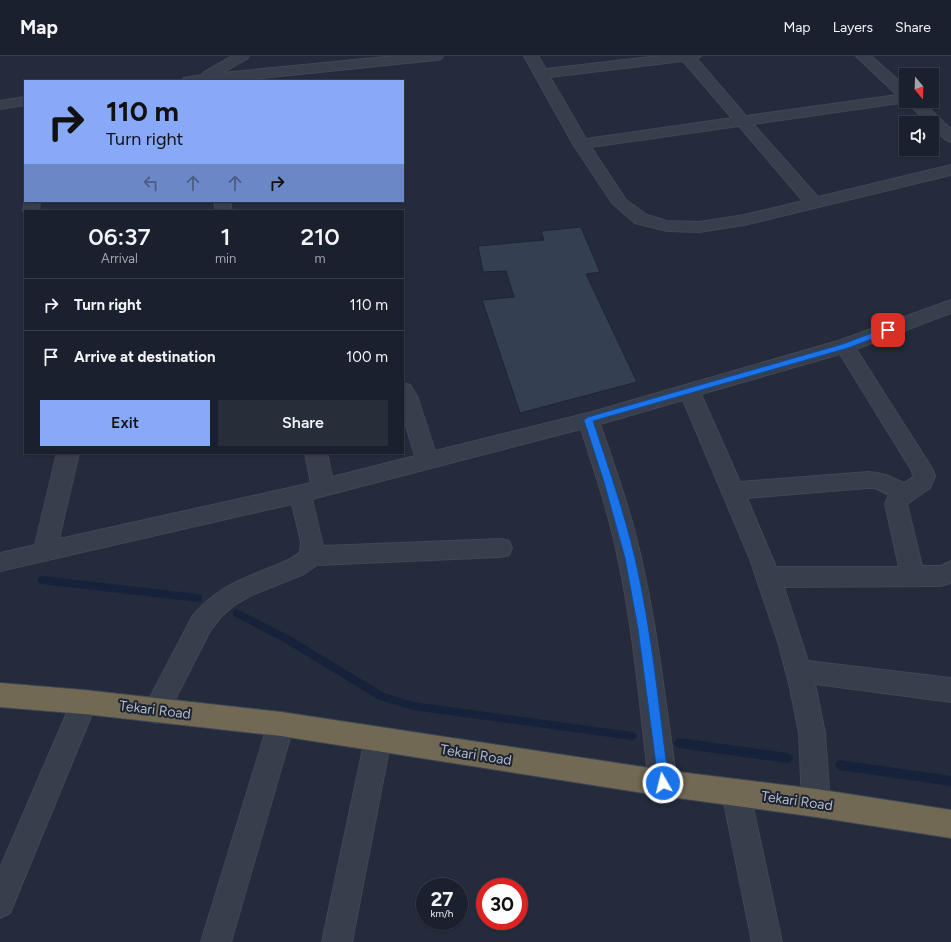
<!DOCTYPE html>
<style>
:root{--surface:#1a202d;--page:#272d39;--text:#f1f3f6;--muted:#9fa3aa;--line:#383e49;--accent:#88a9f7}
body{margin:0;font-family:Figtree,sans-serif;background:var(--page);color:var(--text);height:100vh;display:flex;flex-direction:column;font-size:15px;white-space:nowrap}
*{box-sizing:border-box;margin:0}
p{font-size:13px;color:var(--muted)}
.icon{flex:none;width:22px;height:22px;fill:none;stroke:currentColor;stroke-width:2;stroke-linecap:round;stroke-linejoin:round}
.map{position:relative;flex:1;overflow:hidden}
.side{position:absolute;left:24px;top:154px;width:380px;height:244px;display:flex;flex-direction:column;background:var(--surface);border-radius:0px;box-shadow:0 1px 3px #0004,0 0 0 1px var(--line)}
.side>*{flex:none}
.hud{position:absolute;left:24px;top:24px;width:380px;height:122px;border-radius:0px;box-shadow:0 1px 3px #0004,0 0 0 1px var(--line);background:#88a9f7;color:#111;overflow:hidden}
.needle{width:26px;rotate:161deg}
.tools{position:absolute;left:899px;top:12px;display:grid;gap:8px}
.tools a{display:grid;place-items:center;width:40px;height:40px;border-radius:0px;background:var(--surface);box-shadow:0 1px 3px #0004,0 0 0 1px var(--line);font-size:20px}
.speed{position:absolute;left:416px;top:822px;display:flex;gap:8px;font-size:20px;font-weight:700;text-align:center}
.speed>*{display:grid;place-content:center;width:52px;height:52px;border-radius:50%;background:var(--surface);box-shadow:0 1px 3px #0004,0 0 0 1px var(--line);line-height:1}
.speed small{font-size:10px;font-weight:400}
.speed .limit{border:6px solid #d22;background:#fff;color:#111}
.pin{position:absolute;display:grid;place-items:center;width:34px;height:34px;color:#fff;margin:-17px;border-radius:8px;box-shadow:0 2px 6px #0006}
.me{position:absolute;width:44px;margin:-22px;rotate:352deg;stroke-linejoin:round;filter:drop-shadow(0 0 3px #0008)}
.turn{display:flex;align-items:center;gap:14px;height:84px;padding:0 16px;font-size:18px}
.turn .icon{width:52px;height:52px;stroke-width:2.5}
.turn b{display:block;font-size:28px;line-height:34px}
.lanes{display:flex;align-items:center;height:38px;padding:0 16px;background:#0003;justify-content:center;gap:20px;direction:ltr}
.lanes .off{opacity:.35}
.eta{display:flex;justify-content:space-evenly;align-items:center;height:68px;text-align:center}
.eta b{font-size:24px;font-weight:600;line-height:28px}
.action{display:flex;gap:8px;margin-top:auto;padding:8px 16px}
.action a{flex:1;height:46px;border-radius:0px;background:var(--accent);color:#111;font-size:16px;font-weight:600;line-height:46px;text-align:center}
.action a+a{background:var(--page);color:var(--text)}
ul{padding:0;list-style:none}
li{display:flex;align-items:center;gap:12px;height:52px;padding:0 16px;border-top:1px solid var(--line)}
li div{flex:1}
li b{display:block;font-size:15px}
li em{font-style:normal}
header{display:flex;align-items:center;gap:24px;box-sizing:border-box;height:56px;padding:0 20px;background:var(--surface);border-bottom:1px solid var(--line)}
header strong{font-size:19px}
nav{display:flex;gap:22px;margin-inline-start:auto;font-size:14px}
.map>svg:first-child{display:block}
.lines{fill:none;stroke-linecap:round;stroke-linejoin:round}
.stream{fill:#16223a;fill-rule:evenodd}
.building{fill:#353f52;stroke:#1e2533}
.minor-casing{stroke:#404755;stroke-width:2}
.highway-casing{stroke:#3f4654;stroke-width:2}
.minor{fill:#373e4c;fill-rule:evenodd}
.highway{fill:#726954;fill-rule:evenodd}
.route{fill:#1a73e8;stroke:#114b97}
.labels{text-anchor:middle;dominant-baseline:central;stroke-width:4;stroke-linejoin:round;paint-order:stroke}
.near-street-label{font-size:14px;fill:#b2b9c8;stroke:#1c2331}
</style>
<header>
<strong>Map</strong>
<nav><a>Map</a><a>Layers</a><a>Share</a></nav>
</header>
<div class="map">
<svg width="951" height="886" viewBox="0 0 951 886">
<rect width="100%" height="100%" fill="#232b3c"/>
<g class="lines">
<!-- stream -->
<g class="stream">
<path d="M42 520 198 538 201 539 202 542 201 545 198 546 42 528 39 527 38 524 39 521Z"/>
<path d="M237 553 290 580 384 637 413 646 632 676 635 677 637 680 635 683 632 684 413 654 379 644 284 586 234 560 233 557 234 554Z"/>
<path d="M679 682 788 697 791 699 793 702 791 705 788 707 679 692 676 690 674 687 676 684Z"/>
<path d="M840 704 951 720V730L840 714 837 712 835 709 837 706Z"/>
</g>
</g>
<!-- building -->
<path class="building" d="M581 171 600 216 586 218 637 326 520 357 482 244 514 241 506 215 483 216 478 190 544 184 541 175Z"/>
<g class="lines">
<!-- minor casing -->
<g class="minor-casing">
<g id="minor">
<path d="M232 0H249L247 3 222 17 395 0H443L441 3 436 4 231 25H182L184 22 202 19 204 16Z"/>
<path d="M524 0H538L546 13 659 0H701L697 3 746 60 897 39 856 0H871L906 31V45H921L951 73V86L946 84 932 71V67H928L907 46 753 68 818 141 951 109V119L744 169 699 176 667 175 635 167 612 147 573 88ZM683 5 732 62 586 83 550 21ZM739 70 803 145 744 159 699 166 667 165 647 159 626 144 591 91Z"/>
<path d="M25 41V49L0 53V45Z"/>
<path d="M25 143V145H40L39 155H25V158L23 155Z"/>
<path d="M214 145H230L232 155H216Z"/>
<path d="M951 244V257L856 293 933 414 935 420 930 432 907 448 922 510H941L951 505V527L941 530 784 531 808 605 951 622V646L815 628 825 677 830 747 826 757 816 761 806 757 802 747 799 677 790 632 779 589 750 503 683 344 600 368C615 412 631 456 641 502 658 576 666 652 677 727L673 736 663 740 653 736 649 727C640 652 634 576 618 502 609 458 595 416 581 373L312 443 323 490 501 483 509 485 512 492 509 499 501 501 317 509 304 518 252 539 233 550 221 561 210 575 165 663 156 667 147 663 143 655 192 561C214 534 236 525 267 513 278 508 291 505 300 496L301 486 292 448 0 515V497L35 489 57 397H79L59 483 311 427 305 397H327L332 421 415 400 403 360V327L410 329 417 340 435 395 588 357 838 285ZM840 298 912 415 913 421 904 427C891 421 882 416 868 416L740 426 701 338ZM868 432H875L889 439 885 448 899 511H776L747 442Z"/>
<path d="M84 634 93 638 97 646 10 857 0 862V812L75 638Z"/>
<path d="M281 656 290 659 294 668 231 886H201L268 668 272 659Z"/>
<path d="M378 671 387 674 391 683 352 886H322L365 683 369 674Z"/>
<path d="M736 724 746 728 750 737 782 886H752L722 737 726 728Z"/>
</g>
</g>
<!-- highway casing -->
<g class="highway-casing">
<path id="highway" d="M0 627 84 634 281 656 663 714 816 733 951 754V782L816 761 663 740 281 680 84 658 0 651Z"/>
</g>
<!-- minor -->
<use href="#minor" class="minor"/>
<!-- highway -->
<use href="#highway" class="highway"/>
</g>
<!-- route -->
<path class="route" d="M885 272H888L892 274 890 276 848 292 593 365C608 410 624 456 635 502 652 576 659 652 669 727L667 731 663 733 659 731 638 573 625 502 604 426 584 364 588 361 843 288Z"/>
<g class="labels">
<!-- near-street labels -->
<g class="near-street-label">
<text transform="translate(155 654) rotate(7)">Tekari Road</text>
<text transform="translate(476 699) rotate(9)">Tekari Road</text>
<text transform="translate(797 745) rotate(8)">Tekari Road</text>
</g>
</g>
</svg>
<div class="tools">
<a><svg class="needle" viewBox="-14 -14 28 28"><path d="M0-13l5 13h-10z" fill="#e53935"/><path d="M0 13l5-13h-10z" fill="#9fa3aa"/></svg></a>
<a><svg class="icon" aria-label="sound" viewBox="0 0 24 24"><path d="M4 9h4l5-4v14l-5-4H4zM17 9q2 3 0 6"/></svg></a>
</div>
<div class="speed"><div>27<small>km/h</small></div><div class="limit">30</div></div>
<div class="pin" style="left:888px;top:274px;background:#d93025"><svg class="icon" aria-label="arrive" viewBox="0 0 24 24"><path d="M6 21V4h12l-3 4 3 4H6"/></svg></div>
<svg class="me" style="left:663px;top:727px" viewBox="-20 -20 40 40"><circle r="17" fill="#1a73e8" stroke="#fff" stroke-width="3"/><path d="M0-11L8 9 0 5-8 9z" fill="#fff"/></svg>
<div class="hud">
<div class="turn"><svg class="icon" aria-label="right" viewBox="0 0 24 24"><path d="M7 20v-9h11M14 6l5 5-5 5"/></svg><div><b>110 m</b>Turn right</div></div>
<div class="lanes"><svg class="icon off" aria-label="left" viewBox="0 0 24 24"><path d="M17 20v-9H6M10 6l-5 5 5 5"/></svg><svg class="icon off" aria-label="ahead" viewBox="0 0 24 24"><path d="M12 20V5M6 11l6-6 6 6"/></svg><svg class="icon off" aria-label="ahead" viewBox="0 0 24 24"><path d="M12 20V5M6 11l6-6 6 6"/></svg><svg class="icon" aria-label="right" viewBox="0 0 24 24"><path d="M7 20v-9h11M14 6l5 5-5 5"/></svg></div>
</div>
<section class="side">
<div class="eta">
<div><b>06:37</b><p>Arrival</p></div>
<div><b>1</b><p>min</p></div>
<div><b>210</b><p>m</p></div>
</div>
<ul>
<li><svg class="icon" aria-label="right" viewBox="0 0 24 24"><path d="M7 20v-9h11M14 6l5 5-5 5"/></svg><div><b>Turn right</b></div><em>110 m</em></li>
<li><svg class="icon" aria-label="arrive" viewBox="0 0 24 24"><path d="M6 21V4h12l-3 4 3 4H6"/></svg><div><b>Arrive at destination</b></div><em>100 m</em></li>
</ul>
<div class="action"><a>Exit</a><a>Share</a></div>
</section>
</div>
